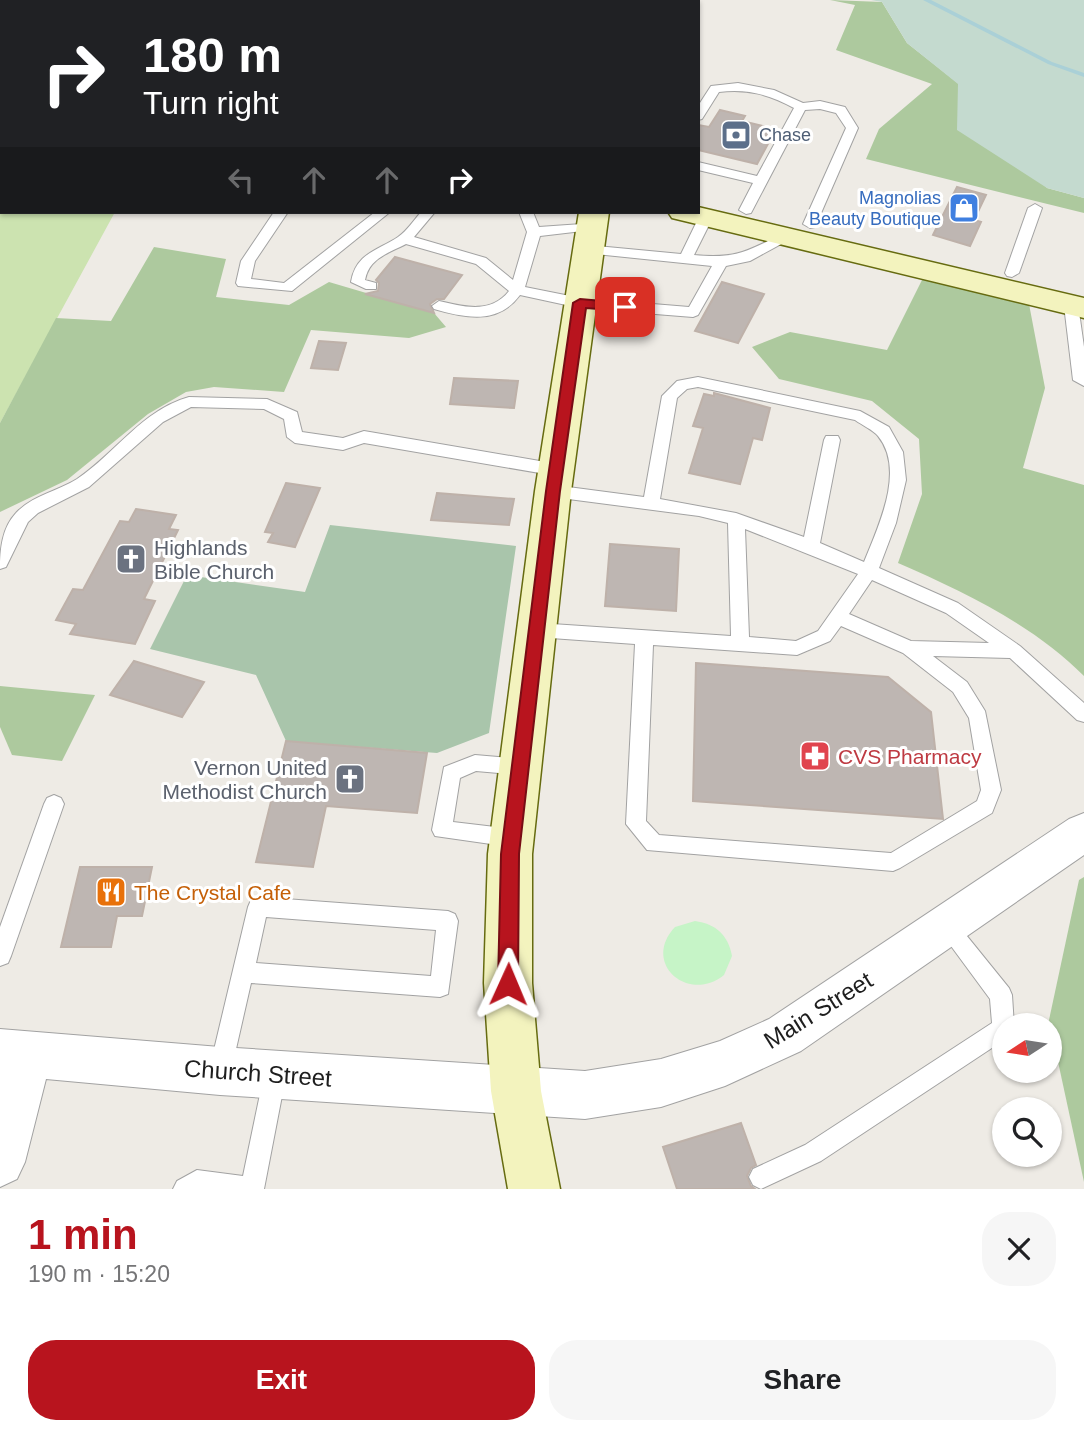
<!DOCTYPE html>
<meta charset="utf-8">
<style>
:root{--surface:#fff;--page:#f6f6f6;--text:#202124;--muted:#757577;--accent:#b8141e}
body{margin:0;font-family:Arial,sans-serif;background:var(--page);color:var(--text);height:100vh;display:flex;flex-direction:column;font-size:26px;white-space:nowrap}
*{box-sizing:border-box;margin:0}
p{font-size:23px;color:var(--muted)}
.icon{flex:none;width:38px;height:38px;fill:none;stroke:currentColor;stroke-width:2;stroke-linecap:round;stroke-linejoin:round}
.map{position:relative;height:1189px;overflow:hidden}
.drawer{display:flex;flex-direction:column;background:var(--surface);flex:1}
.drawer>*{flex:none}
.banner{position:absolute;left:0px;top:0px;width:700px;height:214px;box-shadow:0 2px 5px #0004;background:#202124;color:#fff;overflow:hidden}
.needle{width:46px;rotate:258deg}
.buttons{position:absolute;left:992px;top:1013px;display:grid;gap:14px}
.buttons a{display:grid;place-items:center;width:70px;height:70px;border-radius:50%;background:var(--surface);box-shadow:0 2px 5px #0004;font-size:35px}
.pin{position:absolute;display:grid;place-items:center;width:60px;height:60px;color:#fff;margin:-30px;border-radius:14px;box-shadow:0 4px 10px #0006}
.me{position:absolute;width:77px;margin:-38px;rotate:1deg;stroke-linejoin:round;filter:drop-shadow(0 0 5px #0008)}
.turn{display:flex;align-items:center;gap:24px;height:147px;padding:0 28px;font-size:32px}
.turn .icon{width:91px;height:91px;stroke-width:2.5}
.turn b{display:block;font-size:49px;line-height:60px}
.lanes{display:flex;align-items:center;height:66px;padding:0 28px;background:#0003;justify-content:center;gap:35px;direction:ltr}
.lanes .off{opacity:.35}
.round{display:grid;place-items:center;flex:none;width:74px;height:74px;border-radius:28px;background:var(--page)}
.overview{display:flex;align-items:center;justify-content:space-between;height:119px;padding:0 28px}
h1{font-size:42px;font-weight:800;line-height:52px;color:var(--accent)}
.primary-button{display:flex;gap:14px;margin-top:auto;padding:14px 28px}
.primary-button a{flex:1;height:80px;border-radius:28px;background:var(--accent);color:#fff;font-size:28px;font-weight:800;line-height:80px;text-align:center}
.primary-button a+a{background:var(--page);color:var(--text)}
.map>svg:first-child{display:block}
.grass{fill:#cce3b0}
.forest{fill:#adc99e}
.wetland{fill:#c4dacf}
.cemetery{fill:#a9c5ab}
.park{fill:#c6f4c7}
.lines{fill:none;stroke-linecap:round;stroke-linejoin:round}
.stream{fill:#aad0d7;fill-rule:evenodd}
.building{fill:#beb6b2;stroke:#beb1a9;stroke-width:2}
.service-casing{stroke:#a2a2a2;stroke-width:2}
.minor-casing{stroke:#a2a2a2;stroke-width:2}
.secondary-casing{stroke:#666b10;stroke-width:3}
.service{fill:#fff;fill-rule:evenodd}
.minor{fill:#fff;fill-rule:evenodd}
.secondary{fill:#f3f3be;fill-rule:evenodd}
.route{fill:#b8141e;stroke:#780d14;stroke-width:2}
.labels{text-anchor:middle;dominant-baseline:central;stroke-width:6;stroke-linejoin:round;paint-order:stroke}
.far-service-label{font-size:18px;fill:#4e5e75;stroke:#fff;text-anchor:start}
.far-shop-label{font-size:18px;fill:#366cbe;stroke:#fff;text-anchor:end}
.worship-label{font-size:21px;fill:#5b616d;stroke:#fff;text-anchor:start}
.health-label{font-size:21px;fill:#be3a42;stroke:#fff;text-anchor:start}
.food-label{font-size:21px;fill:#c56008;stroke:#fff;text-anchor:start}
.near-street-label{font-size:24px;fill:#1e1e1e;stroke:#fff}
</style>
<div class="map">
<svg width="1084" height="1189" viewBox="0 0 1084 1189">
<rect width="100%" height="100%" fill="#eeebe5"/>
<!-- grass -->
<path class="grass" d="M0 178 2 212H115L0 423Z"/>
<!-- forest -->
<g class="forest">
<path d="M263 0H627L264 2Z"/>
<path d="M830 0 882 2 907 43 959 84 1047 188 1084 198V213L866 159 879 129 932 84 836 50 855 5Z"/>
<path d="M154 247 226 259 216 297 289 305 329 282 434 313 446 327 409 338 311 330 284 392 214 387 186 392 148 414 67 480 0 512V423L56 318 111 321Z"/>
<path d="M923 278 1029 304 1045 388 1023 468 1084 485V676C1034 625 962 591 898 563L922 494 919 439 872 401 779 379 752 347 790 332 887 350Z"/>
<path d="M0 686 95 695 62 761 12 755 0 727Z"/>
<path d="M1084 877V1182L1049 1020 1079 880Z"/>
</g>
<!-- wetland -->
<path class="wetland" d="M871 0H1084V198L1047 188 957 130 958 84 907 43 882 2Z"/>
<!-- cemetery -->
<path class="cemetery" d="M330 525 516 546 489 733 437 753 286 741 256 675 150 649 187 575 305 592Z"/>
<!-- park -->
<path class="park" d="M695 921C716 924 728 935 732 956L724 975C688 1004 641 963 675 927Z"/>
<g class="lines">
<!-- stream -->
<path class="stream" d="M923 0H931L1052 62 1084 73V77L1048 64Z"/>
</g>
<!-- building -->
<g class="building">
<path d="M720 110 745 116 742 121 776 129 757 164 698 150V125L709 127Z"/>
<path d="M957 187 986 195 974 220 981 222 970 246 933 235Z"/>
<path d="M395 257 462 275 444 299H437L430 304 434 313 365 294 378 291 379 283 376 280Z"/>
<path d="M722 282 764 294 738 343 695 331Z"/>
<path d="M319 341 346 343 338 370 311 368Z"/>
<path d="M454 378 518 381 514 408 450 404Z"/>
<path d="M714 393 770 408 762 440 753 438 740 484 689 473 703 428 693 426 704 394 714 396Z"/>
<path d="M286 483 320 488 295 547 268 542 273 533 265 532Z"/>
<path d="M437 493 514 499 509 525 431 520Z"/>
<path d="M136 509 176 515 169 529 178 530 144 599 155 601 135 644 70 634 76 624 56 620 73 589 83 590 120 521 129 522Z"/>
<path d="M610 544 679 549 676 611 605 606Z"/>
<path d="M134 661 204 682 182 717 110 695Z"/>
<path d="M696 663 888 677 931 712 943 819 693 801Z"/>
<path d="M286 741 427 753 417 813 326 806 313 867 256 862Z"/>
<path d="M80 867H152L142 916H117L111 947H61Z"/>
<path d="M741 1123 756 1165 751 1168 747 1176 751 1186 755 1189H677L663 1147Z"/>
</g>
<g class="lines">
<!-- service casing -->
<g class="service-casing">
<g id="service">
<path d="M0 0H13L2 2 0 5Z"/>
<path d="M99 0H111L98 2Z"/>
<path d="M738 83 774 90 803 103 820 101 845 107 858 128 815 227 810 228 803 224 846 128 836 113 820 109 805 110 751 213 746 214 739 210 753 183 698 170V162L757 176 794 108C770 95 747 88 719 92L702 119 698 120V106L711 86Z"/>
<path d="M1035 204 1042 208 1019 273 1012 277 1007 276 1005 273 1028 208Z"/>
<path d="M274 212H288L255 261 251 279 284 283 375 212H390L292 291 238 286 236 283 241 261Z"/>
<path d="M421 212H435L414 237 486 258 513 280 527 232 519 212H533L539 227 596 223 598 226 591 230 540 236 525 287 580 298 689 307 712 266 586 253 579 249 586 245 681 254 699 217 706 213 713 217 694 255C735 259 746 252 782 234L787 233 794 237 750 261 726 266 698 315 693 317 580 308 520 295C498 325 465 318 434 309L432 306 439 301C464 307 491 314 509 291L476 264 406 244C389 253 369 258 365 280L376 283V289H366L351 282C356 253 377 251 398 237 407 231 414 220 421 212Z"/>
<path d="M1071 300 1078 305 1084 347V386L1073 380 1064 305Z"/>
<path d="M698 377 860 411 889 427 903 452 906 480 896 523 879 568 958 603 1020 646 1084 703V722L1077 720 1010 658 933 656 967 682 985 711 1001 790 992 813 900 868 893 871 647 850 626 824 635 644 537 637 531 635 528 630 531 625 537 623 731 636 728 523 699 516 553 497 545 491 553 485 644 497 662 396 677 381ZM698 387 855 420C862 425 873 430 878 436 906 470 878 527 864 562L820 543 840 440 838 436H826L824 440 804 537 736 513 660 499 677 398 687 389ZM745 529 858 574 818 631 796 641 749 637ZM872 580 946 613 989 643 911 641 849 614ZM841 626 903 653 953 692 969 718 981 790 977 801 891 853 659 835 646 821 653 645 797 655 830 641Z"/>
<path d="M189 397 267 399 297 412 302 432 343 438 364 431 557 464 565 470 557 476 364 443 343 450 295 443 287 437 284 419 264 409 191 407 163 422 89 487 38 513 28 522 6 567 0 569C0 549 2 528 16 513 31 496 58 491 77 479 116 453 142 410 189 397Z"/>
<path d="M475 755 521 759 528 761 531 767 528 773 521 775 476 771 460 778 453 822 512 829 519 832 522 838 519 844 512 847 435 836 432 830 444 767Z"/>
<path d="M54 795 61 798 64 804 11 956 8 963 0 966V927L44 804 47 798Z"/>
<path d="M258 897 448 911 455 914 458 921 448 994 440 997 251 983 231 1071 228 1079 220 1082 212 1079 209 1071 248 907 251 900ZM266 917 436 930 431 976 256 963Z"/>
<path d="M947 917 954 920 1009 988 1012 995 1014 1026H1004V1040L821 1161 761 1189 753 1185 749 1177 753 1169 805 1145 992 1023 990 999 937 927 940 920Z"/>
<path d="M275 1064 283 1067 286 1075 264 1189H173L177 1181 197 1170 243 1176 264 1075 267 1067Z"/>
</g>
</g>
<!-- minor casing -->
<g class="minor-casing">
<g id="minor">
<path d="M33 0H59L32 2Z"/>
<path d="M1084 813V855L801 1051 725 1086 661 1107 585 1119 220 1095 46 1079 25 1162 17 1179 0 1187V1029L220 1047 585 1071 661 1059 720 1041 769 1019 1069 819Z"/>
</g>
</g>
<!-- secondary casing -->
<g class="secondary-casing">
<g id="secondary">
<rect x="0" y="20" width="2" height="16"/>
<path d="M698 207 1084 298V318L672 218 668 212H698Z"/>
<path d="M579 212H609L571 491 532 854V983L541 1091 560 1189H508L491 1091 484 983 488 854 535 491Z"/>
</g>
</g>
<!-- service -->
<use href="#service" class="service"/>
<!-- minor -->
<use href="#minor" class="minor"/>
<!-- secondary -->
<use href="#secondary" class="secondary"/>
</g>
<!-- route -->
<path class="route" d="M580 299 625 303 632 307 625 311 586 308 560 491 519 854 518 984 515 990 508 993 501 990 498 984 501 854 546 491 573 303Z"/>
<!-- icons -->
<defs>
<g id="bank-square" transform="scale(1.575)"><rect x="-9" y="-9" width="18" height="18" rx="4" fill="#5c6f8a" stroke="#fff"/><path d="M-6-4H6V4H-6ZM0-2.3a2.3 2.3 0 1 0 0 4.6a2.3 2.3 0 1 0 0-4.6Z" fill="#fff"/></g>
<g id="shop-square" transform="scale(1.575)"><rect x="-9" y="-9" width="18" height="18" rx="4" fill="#3f7fe0" stroke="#fff"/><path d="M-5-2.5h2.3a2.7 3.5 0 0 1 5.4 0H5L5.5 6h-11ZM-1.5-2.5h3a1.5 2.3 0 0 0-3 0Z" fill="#fff"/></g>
<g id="church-square" transform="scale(1.575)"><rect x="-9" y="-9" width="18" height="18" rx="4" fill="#6b7280" stroke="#fff"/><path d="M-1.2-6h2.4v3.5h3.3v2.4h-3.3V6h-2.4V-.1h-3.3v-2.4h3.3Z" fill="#fff"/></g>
<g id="pharmacy-square" transform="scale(1.575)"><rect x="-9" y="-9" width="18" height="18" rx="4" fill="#e0444e" stroke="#fff"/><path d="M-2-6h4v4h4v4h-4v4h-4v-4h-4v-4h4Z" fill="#fff"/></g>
<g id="restaurant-square" transform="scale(1.575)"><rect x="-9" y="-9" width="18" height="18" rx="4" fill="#e8710a" stroke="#fff"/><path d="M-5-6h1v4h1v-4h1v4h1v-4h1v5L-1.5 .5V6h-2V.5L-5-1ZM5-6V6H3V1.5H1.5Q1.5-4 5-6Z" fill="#fff"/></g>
</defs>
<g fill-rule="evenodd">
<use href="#bank-square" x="736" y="135"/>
<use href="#shop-square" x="964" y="208"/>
<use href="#church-square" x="131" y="559"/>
<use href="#pharmacy-square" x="815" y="756"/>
<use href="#church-square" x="350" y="779"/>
<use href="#restaurant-square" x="111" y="892"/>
</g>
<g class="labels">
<!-- far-service labels -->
<g class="far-service-label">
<text x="759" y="135">Chase</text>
</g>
<!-- far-shop labels -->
<g class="far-shop-label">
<text x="941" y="198">Magnolias<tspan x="941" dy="21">Beauty Boutique</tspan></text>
</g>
<!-- worship labels -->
<g class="worship-label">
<text x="154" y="547">Highlands<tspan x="154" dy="24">Bible Church</tspan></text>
<text x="327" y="767" text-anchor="end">Vernon United<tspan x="327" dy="24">Methodist Church</tspan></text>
</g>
<!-- health labels -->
<g class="health-label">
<text x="838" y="756">CVS Pharmacy</text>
</g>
<!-- food labels -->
<g class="food-label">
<text x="134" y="892">The Crystal Cafe</text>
</g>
<!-- near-street labels -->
<g class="near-street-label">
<text transform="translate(818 1010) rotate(-32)">Main Street</text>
<text transform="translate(258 1073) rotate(4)">Church Street</text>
</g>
</g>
</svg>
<div class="buttons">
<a><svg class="needle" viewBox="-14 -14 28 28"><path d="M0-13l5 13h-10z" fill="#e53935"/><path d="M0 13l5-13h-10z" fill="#757577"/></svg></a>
<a><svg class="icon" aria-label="search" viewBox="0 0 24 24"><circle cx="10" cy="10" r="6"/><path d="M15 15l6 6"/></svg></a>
</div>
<div class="pin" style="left:625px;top:307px;background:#d93025"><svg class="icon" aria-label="arrive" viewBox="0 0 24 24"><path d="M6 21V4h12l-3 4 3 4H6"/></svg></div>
<svg class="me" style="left:508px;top:984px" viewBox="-20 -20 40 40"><path d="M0-17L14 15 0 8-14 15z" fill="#b8141e" stroke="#fff" stroke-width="4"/></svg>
<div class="banner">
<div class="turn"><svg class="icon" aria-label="right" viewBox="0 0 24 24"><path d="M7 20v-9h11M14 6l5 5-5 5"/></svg><div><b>180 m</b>Turn right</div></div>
<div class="lanes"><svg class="icon off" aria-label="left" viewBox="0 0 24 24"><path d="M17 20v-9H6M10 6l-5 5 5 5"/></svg><svg class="icon off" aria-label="ahead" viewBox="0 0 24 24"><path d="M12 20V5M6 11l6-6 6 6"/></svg><svg class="icon off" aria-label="ahead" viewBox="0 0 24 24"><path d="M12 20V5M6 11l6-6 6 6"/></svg><svg class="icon" aria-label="right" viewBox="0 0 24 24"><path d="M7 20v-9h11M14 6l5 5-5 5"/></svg></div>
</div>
</div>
<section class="drawer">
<div class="overview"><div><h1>1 min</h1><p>190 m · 15:20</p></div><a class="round"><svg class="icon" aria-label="close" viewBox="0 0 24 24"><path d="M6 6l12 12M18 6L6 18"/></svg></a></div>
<div class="primary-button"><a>Exit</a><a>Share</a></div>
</section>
